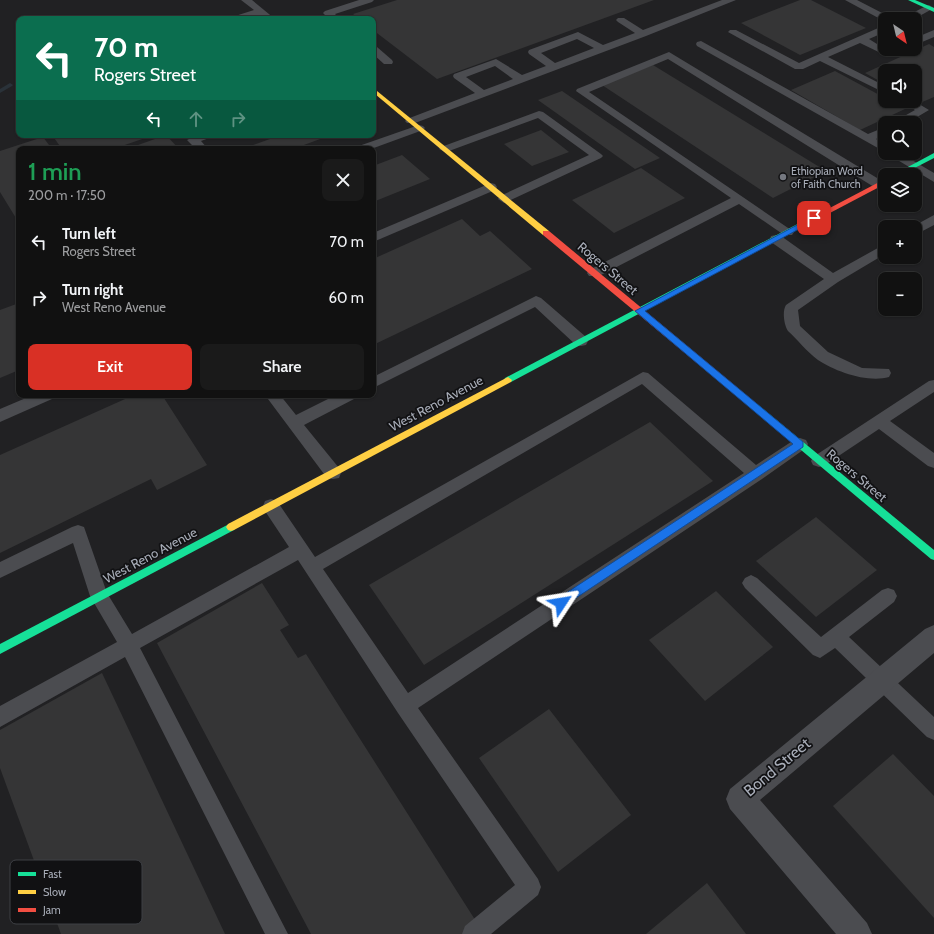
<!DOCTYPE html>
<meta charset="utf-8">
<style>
:root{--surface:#111;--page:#1a1a1a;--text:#f1f3f6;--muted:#9c9d9f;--line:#303131;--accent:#d93025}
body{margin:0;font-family:Cabin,sans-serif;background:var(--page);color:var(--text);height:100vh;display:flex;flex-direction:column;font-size:15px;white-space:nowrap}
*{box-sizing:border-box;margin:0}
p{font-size:13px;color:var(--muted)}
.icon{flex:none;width:22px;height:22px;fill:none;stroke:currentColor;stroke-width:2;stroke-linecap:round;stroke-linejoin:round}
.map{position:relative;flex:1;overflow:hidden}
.side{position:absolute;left:16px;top:146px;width:360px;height:252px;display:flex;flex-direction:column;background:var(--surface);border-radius:8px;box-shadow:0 1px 3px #0004,0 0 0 1px var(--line)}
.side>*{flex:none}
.hud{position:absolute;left:16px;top:16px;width:360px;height:122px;border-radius:8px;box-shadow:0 1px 3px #0004,0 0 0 1px var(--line);background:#0b6e4f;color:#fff;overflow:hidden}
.needle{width:26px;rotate:145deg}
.buttons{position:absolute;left:878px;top:12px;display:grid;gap:8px}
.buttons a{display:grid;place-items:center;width:44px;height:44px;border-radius:8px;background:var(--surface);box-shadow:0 1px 3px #0004,0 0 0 1px var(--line);font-size:20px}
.pin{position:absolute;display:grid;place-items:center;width:34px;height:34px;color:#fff;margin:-17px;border-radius:8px;box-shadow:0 2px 6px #0006}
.me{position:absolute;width:44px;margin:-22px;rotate:57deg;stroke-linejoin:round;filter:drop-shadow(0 0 3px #0008)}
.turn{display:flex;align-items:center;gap:14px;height:84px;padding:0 12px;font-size:18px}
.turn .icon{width:52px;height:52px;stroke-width:2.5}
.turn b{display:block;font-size:28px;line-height:34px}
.lanes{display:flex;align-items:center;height:38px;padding:0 12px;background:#0003;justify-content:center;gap:20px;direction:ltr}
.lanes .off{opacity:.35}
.round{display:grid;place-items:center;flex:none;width:42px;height:42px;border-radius:8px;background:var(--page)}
.head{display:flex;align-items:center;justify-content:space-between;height:68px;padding:0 12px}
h1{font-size:24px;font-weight:600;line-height:30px;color:#1e9e55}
.primary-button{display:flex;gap:8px;margin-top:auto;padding:8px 12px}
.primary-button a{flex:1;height:46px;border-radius:8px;background:var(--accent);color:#fff;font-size:16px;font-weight:600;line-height:46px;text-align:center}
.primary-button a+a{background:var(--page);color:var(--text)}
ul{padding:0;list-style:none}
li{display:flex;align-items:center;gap:12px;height:56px;padding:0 12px}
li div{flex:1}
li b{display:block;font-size:15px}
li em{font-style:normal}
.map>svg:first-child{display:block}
.built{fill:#212123;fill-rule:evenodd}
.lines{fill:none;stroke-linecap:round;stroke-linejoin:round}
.stream{fill:#2a3239;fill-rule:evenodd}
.building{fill:#353536}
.lane{fill:#4b4c50;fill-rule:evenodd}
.street{fill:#4b4c50;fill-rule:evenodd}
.fast{fill:#16e098;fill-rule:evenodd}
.slow{fill:#ffcf43;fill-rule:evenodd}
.jam{fill:#f24e42;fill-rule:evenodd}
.route{fill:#1a73e8;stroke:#114b97}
.poi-dot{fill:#757880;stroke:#111113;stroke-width:1.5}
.labels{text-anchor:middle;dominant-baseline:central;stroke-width:3.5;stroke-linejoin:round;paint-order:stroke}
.far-poi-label{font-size:11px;fill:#a8adb8;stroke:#111113;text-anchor:start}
.street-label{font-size:13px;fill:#a8adb8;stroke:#111113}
.near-street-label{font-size:16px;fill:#a8adb8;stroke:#111113}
.key{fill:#111113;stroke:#3e4045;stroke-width:1}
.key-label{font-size:11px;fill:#a8adb8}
</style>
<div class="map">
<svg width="934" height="934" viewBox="0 0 934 934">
<rect width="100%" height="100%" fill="#171717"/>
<!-- built -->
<path class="built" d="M0 0H934V934H0ZM19 19H373V135H19ZM885 19H915V49H885ZM885 71H915V101H885ZM885 123H915V153H885ZM19 149H373V395H19ZM885 175H915V205H885ZM885 227H915V257H885ZM885 279H915V309H885Z"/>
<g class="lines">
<!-- stream -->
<path class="stream" d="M10 83 13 85 12 86 0 93V89Z"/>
</g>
<!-- building -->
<g class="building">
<path d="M397 0H654L437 79 373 30V19H359L353 14Z"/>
<path d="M800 0H811L866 28 800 55 741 23Z"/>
<path d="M929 44 934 47V97L920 103 915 100V71H885V84L865 73Z"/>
<path d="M653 65 826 171 773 198 602 85Z"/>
<path d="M835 71 885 98V101H891L905 109 860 130 791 90Z"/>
<path d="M562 91 660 158 635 169 538 100Z"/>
<path d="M541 130 569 152 532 166 504 144Z"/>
<path d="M52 135H154L113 149H62Z"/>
<path d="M166 135 179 149H127Z"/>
<path d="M281 135H331L293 149H242Z"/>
<path d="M43 137 52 149H19V223L0 192V151Z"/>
<path d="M402 155 430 179 373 202V166Z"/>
<path d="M641 168 685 198 614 233 572 200Z"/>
<path d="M462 219 480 236 490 231 532 269 373 345V259Z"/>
<path d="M19 303V370L0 378V310Z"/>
<path d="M134 395H162L207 465 157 490 151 479 0 553V455Z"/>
<path d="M650 422 713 481 424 665 369 585Z"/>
<path d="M816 517 877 570 816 617 756 561Z"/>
<path d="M262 583 289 625 280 630 298 658 306 654 479 926 469 934H311L157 643Z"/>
<path d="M716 591 773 647 705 701 649 640Z"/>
<path d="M102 673 225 934H61L0 768V730Z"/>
<path d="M549 709 631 815 558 872 479 758Z"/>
<path d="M893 754 934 796V918L833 806Z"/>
<path d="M707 883 746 934H646Z"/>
</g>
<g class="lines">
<!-- lane -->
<g class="lane">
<path d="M241 0H252L275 19H264L259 15 245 19H230L232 17 254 10Z"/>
<path d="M359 0H374L372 2 335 14 340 19H329L323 13 325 11Z"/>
<path d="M722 0H736L646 36 415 123H407L405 121 407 119 475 93 454 78 453 76 454 74 496 59 522 75 546 66 529 54 528 52 529 50 578 32 603 45 635 33 618 22 616 20 618 18H624L643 30ZM577 39 594 48 555 63 541 53ZM495 66 513 79 484 90 466 77Z"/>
<path d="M845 0H857L886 15 903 18 926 6 929 5 934 8 914 19H885L884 21Z"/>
<path d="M885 25V32L869 39 885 49H905L904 51 889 57 860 43 828 57 885 86V93L820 61 803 69H795L728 32 730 30H736L799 63Z"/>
<path d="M934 30V37L915 45V38Z"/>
<path d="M701 41 868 134 885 127V134L876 139 885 144V152L697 46 696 44 697 42Z"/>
<path d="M373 46 377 47 392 60 393 62 392 64H384L373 54Z"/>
<path d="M669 52 882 181 884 184 882 187H874L668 59 589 92 794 232 792 235H784L739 204 599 276H589L587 273 589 270 731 198 576 91 577 89Z"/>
<path d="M901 101H914L929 110 907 123H892L915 110Z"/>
<path d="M539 111 543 112 601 154 603 156 601 158 504 203 498 199 500 196 589 155 538 118 449 151 445 152 439 149 441 147Z"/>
<path d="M419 125 423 126 425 128 423 130 371 149H354L356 147Z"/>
<path d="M197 135H214L212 137 201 141 208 149H196L187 140Z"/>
<path d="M886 153H900L934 173V182Z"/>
<path d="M491 183 495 184 497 187 495 190 373 242V233Z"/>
<path d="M934 215V225L915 235V227H912Z"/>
<path d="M776 235 781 236 833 273 885 244V254L838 282 798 310 800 326 828 352 862 368 889 369 891 373 889 377C868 383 836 372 818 360 807 352 798 340 788 331 784 325 782 311 786 305L824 279 771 242 770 239 771 236Z"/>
<path d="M536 296 541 298 586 337 588 341 586 345 581 346 576 345 535 307 373 388V377Z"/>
<path d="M643 372 648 373 756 465 794 440 800 438 806 440 808 444 806 448 762 479 418 708 538 879 541 887 538 895 491 934H462L465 926 515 885 398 713 298 560 140 648 288 934H265L125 657 0 727V706L117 642 90 596 73 543 0 578V562L72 527 78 525 84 527 107 593 132 634 289 547 265 511 263 506 265 501 271 499 277 501 315 557ZM642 384 744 473 408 693 323 569Z"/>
<path d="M934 380V392L890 421 934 453V468L928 466 879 429 825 465 819 467 813 465 811 461 813 457 929 381Z"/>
<path d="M33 395H54L52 399 0 422V409Z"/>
<path d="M265 395H280L296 415 336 395H356L354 399 304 425 339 468 341 473 339 478 333 479 327 478Z"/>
<path d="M751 575 757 578 821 637 882 590 888 588 894 590 897 596 894 602 849 637 934 717V740L927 737 835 648 820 658 813 655 745 588 742 583 745 578Z"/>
</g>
<!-- street -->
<path class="street" d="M934 625V653L760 800 867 923 872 934H836L730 809 726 799 730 789 925 629Z"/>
<!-- fast -->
<g class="fast">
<path d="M908 0H915L934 8V12Z"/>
<path d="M934 153V158L901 175H893Z"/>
<path d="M805 220H807L811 222 511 382H505L504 380 505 378Z"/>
<path d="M754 403 757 404 934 550V560L931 559 751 408 750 406Z"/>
<path d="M231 523 234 524 236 527 234 530 0 654V644Z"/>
</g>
<!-- slow -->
<g class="slow">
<path d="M377 91 549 231V235H543L375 94V92Z"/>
<path d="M508 377 512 380 511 382 234 530 231 531 228 530 226 527 228 524Z"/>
</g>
<!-- jam -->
<g class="jam">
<path d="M885 179V184L809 224H807L803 222Z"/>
<path d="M543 231H549L757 404 758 406 757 408H751L543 235Z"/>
</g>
</g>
<!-- route -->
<path class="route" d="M814 216 817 218 816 220 645 311 803 442V447L564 606H557L556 603 557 599 793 444 635 311Z"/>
<!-- markers -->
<circle class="poi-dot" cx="783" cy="177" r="4"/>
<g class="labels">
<!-- far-poi labels -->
<g class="far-poi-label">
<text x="791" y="171">Ethiopian Word<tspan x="791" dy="13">of Faith Church</tspan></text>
</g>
<!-- street labels -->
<g class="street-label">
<text transform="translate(608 268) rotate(40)">Rogers Street</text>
<text transform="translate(436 403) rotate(-28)">West Reno Avenue</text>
<text transform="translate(857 475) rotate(40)">Rogers Street</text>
<text transform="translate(150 555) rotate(-28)">West Reno Avenue</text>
</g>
<!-- near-street labels -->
<g class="near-street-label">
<text transform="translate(777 767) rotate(-40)">Bond Street</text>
</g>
</g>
<!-- legend -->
<rect x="10" y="860" width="132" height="64" rx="6" class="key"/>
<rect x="18" y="872" width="18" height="4" fill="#16e098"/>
<rect x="18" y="890" width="18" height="4" fill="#ffcf43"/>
<rect x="18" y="908" width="18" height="4" fill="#f24e42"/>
<g class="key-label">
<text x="43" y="878">Fast</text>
<text x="43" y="896">Slow</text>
<text x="43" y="914">Jam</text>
</g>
</svg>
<div class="buttons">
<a><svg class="needle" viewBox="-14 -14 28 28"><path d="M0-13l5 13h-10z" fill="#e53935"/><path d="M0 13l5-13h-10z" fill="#9c9d9f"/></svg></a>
<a><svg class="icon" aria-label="sound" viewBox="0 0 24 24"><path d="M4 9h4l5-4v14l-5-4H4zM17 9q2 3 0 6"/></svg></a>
<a><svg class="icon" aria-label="search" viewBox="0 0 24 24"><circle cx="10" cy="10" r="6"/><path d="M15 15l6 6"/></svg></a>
<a><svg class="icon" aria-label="layers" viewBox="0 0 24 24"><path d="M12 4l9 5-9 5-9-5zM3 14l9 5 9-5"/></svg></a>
<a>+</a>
<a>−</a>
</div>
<div class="pin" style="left:814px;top:218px;background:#d93025"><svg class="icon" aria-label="arrive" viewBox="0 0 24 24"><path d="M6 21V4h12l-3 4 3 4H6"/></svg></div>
<svg class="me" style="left:561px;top:603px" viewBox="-20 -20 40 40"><path d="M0-17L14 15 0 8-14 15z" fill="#1a73e8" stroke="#fff" stroke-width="4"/></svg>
<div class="hud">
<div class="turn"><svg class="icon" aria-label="left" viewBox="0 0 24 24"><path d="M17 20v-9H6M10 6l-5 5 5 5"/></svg><div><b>70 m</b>Rogers Street</div></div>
<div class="lanes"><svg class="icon" aria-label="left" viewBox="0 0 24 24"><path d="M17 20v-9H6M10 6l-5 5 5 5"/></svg><svg class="icon off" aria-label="ahead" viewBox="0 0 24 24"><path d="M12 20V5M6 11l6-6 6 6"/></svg><svg class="icon off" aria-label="right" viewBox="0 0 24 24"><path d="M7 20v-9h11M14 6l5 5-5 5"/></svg></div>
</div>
<section class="side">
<div class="head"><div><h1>1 min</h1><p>200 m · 17:50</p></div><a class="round"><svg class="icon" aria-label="close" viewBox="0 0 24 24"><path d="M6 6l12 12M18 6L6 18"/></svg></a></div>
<ul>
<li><svg class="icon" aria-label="left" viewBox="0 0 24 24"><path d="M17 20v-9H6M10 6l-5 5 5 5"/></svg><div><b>Turn left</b><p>Rogers Street</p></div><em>70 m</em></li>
<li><svg class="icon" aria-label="right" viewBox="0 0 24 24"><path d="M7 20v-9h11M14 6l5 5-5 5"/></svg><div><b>Turn right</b><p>West Reno Avenue</p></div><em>60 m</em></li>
</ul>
<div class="primary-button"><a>Exit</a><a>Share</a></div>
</section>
</div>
